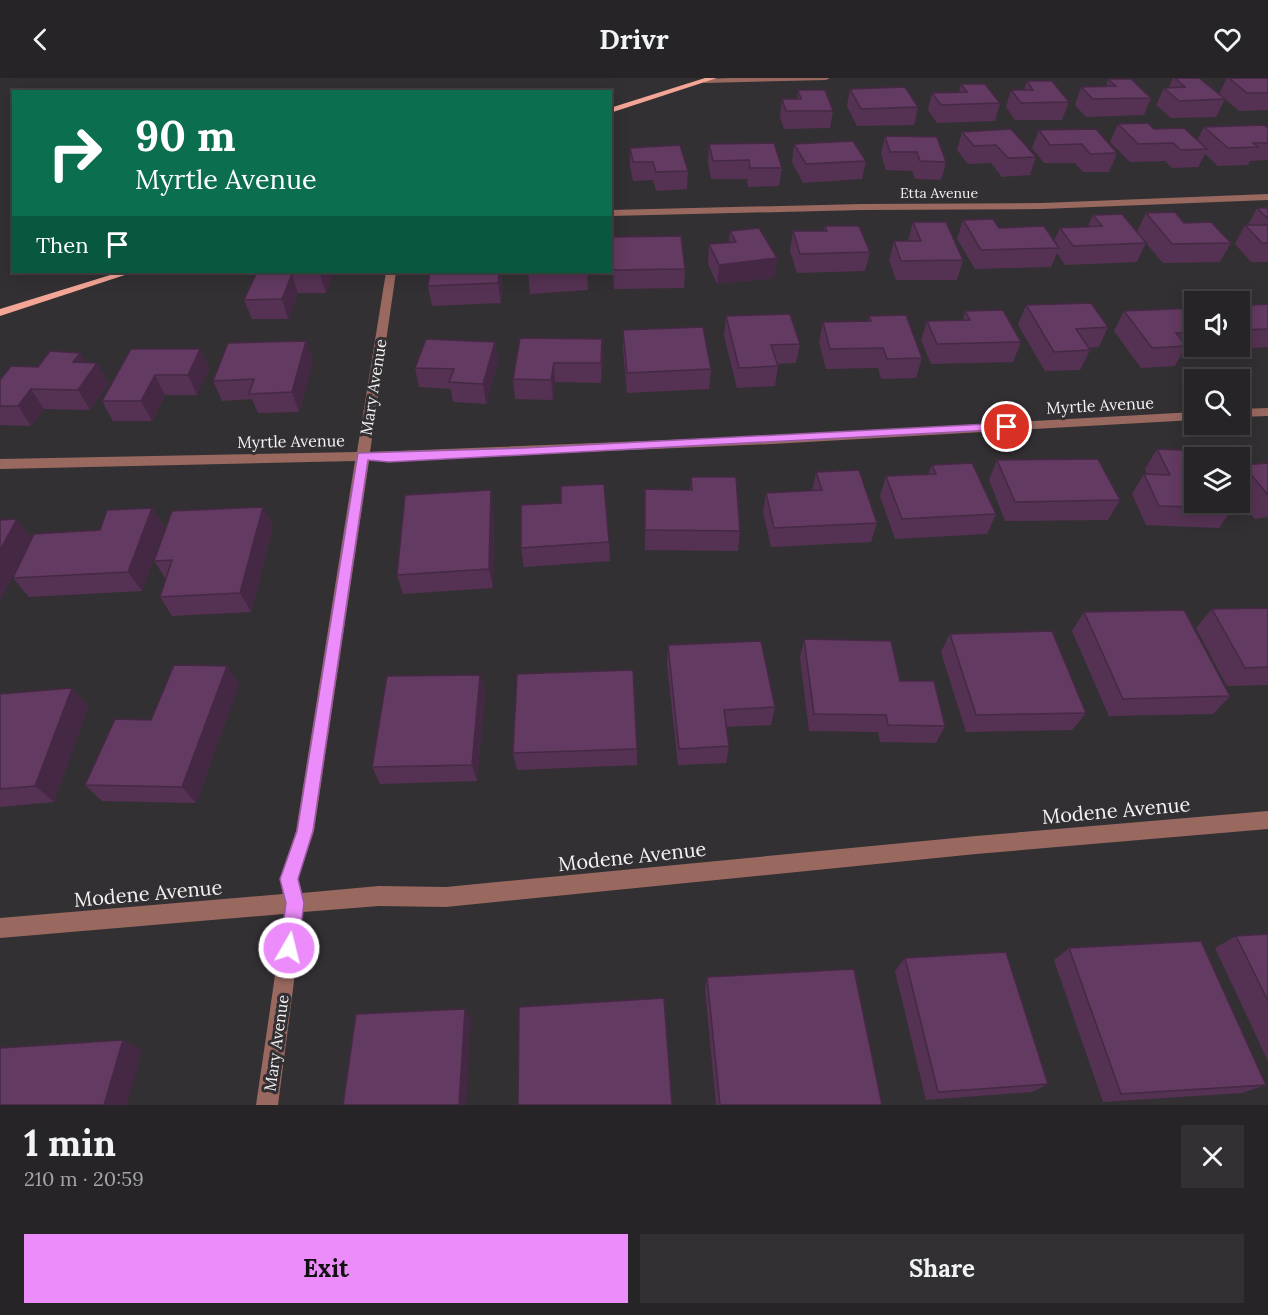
<!DOCTYPE html>
<meta charset="utf-8">
<style>
:root{--surface:#262426;--page:#323032;--text:#f1f3f6;--muted:#a4a4a7;--line:#424143;--accent:#ec8cfa}
body{margin:0;font-family:Lora,serif;background:var(--page);color:var(--text);height:100vh;display:flex;flex-direction:column;font-size:22px;white-space:nowrap}
*{box-sizing:border-box;margin:0}
p{font-size:20px;color:var(--muted)}
.icon{flex:none;width:33px;height:33px;fill:none;stroke:currentColor;stroke-width:2;stroke-linecap:round;stroke-linejoin:round}
.map{position:relative;height:1027px;overflow:hidden}
.side{display:flex;flex-direction:column;background:var(--surface);flex:1}
.side>*{flex:none}
.top-card{position:absolute;left:12px;top:12px;width:600px;height:183px;border-radius:0px;box-shadow:0 3px 15px #0003,0 0 0 2px var(--line);background:#0b6e4f;color:#fff;overflow:hidden}
.buttons{position:absolute;left:1184px;top:213px;display:grid;gap:12px}
.buttons a{display:grid;place-items:center;width:66px;height:66px;border-radius:0px;background:var(--surface);box-shadow:0 3px 15px #0003,0 0 0 2px var(--line);font-size:30px}
.pin{position:absolute;display:grid;place-items:center;width:51px;height:51px;color:#fff;margin:-26px;border:3px solid #fff;border-radius:50%;box-shadow:0 2px 6px #0007}
.me{position:absolute;width:66px;margin:-33px;rotate:8deg;stroke-linejoin:round;filter:drop-shadow(0 0 4px #0008)}
.turn{display:flex;align-items:center;gap:21px;height:126px;padding:0 24px;font-size:27px}
.turn .icon{width:78px;height:78px;stroke-width:2.5}
.turn b{display:block;font-size:42px;line-height:51px}
.then{display:flex;align-items:center;height:57px;padding:0 24px;background:#0003;gap:12px;font-size:22px}
.round{display:grid;place-items:center;flex:none;width:63px;height:63px;border-radius:0px;background:var(--page)}
.headline{display:flex;align-items:center;justify-content:space-between;height:102px;padding:0 24px}
h1{font-size:36px;font-weight:800;line-height:45px}
.primary-button{display:flex;gap:12px;margin-top:auto;padding:12px 24px}
.primary-button a{flex:1;height:69px;border-radius:0px;background:var(--accent);color:#111;font-size:24px;font-weight:800;line-height:69px;text-align:center}
.primary-button a+a{background:var(--page);color:var(--text)}
header{display:flex;justify-content:space-between;align-items:center;height:78px;padding:0 24px;background:var(--surface);font-size:27px;font-weight:800}
.map>svg:first-child{display:block}
.lines{fill:none;stroke-linecap:round;stroke-linejoin:round}
.minor{fill:#996960;fill-rule:evenodd}
.major{fill:#f3a596;fill-rule:evenodd}
.wall{fill:#553253}
.shaded-wall{fill:#452944}
.building{fill:#633a61;stroke:#452944;stroke-width:1.5}
.route{fill:#ec8cfa;stroke:#995ba2;stroke-width:1.5}
.labels{text-anchor:middle;dominant-baseline:central;stroke-width:6;stroke-linejoin:round;paint-order:stroke}
.far-street-label{font-size:14px;fill:#f4f2f3;stroke:#333033}
.street-label{font-size:16px;fill:#f4f2f3;stroke:#333033}
.near-street-label{font-size:20px;fill:#f4f2f3;stroke:#333033}
</style>
<header><svg class="icon" aria-label="back" viewBox="0 0 24 24"><path d="M15 5l-7 7 7 7"/></svg>Drivr<svg class="icon" aria-label="heart" viewBox="0 0 24 24"><path d="M12 20l-8-8c-3-5 5-10 8-4 3-6 11-1 8 4z"/></svg></header>
<div class="map">
<svg width="1268" height="1027" viewBox="0 0 1268 1027">
<rect width="100%" height="100%" fill="#333033"/>
<g class="lines">
<!-- minor -->
<g class="minor">
<path d="M730 0H830L826 2 705 5 701 3 705 1Z"/>
<path d="M1268 116V122L1042 131 862 132 610 138V132L862 126 1042 125Z"/>
<path d="M386 194H396L370 374 772 358 1194 334V342L772 366 369 383 314 753 298 801 302 815 379 808 446 809 976 758 1268 733V751L976 776 446 829 379 828 303 834 278 1027H256L284 836 0 860V840L283 816 280 801 296 753 355 383 0 391V381L357 374Z"/>
<path d="M1268 330V338L1239 339V331Z"/>
</g>
<!-- major -->
<g class="major">
<path d="M705 0H717L610 35V30Z"/>
<path d="M120 194H134L0 238V231Z"/>
</g>
</g>
<!-- wall -->
<g class="wall">
<path d="M1173 0H1199L1219 16 1227 0H1268V32L1239 33 1225 21 1216 39 1171 40 1156 27 1164 10 1169 9Z"/>
<path d="M1108 1 1151 20 1144 37 1086 39 1075 27 1081 9H1106Z"/>
<path d="M1027 3 1069 24 1062 42H1015L1006 29 1011 12H1024Z"/>
<path d="M961 6 1000 25 995 43 937 45 928 32 932 15 959 14Z"/>
<path d="M850 11 918 29 914 47 857 48 847 28Z"/>
<path d="M798 12 833 33 830 50 784 51 780 39 782 21H797Z"/>
<path d="M1118 46 1197 62 1204 49 1268 50V82L1250 83 1248 87 1218 88 1205 76 1198 89 1172 90 1165 83 1130 84 1110 64Z"/>
<path d="M1039 52 1117 75 1109 94H1083L1075 85H1044L1032 70Z"/>
<path d="M962 54 1036 79 1030 97 1002 99 991 85 968 86 957 72Z"/>
<path d="M885 58 946 84 941 102 915 101 912 93 886 92 881 76Z"/>
<path d="M709 66 782 90 779 108 748 109 747 101H711L708 84Z"/>
<path d="M794 66 866 83 862 101 803 105 792 84Z"/>
<path d="M630 70 688 93 687 111 656 113 653 102 633 103 630 88Z"/>
<path d="M1257 130H1268V184H1251L1235 166 1245 147H1248Z"/>
<path d="M1146 135 1184 145 1231 165 1220 184 1163 185 1137 154Z"/>
<path d="M1093 137 1146 165 1137 184 1065 187 1057 175 1051 189 975 191 957 161 963 142 1054 163 1060 150 1088 149Z"/>
<path d="M913 144 963 182 957 202H896L889 182 894 163H908Z"/>
<path d="M825 148 870 174 865 193 797 195 790 173 793 153H824Z"/>
<path d="M730 153 777 180 774 200 717 206 708 186 709 166 729 164Z"/>
<path d="M612 159 685 191 684 210 614 211Z"/>
<path d="M257 194H334L326 215H298L288 241H252L244 222Z"/>
<path d="M502 194 501 225 432 228 428 208Z"/>
<path d="M528 194H587L588 212 530 216Z"/>
<path d="M1268 226V269L1231 272 1228 268H1239V228Z"/>
<path d="M1026 227 1108 249 1099 269 1088 270 1090 272 1080 292 1045 293 1018 247Z"/>
<path d="M1194 230V268H1213L1210 272 1183 274 1175 288 1141 290 1114 253 1124 233Z"/>
<path d="M965 233 1021 264 1013 284 931 286 921 262 927 243 963 242Z"/>
<path d="M726 238 800 266 796 285 777 286 778 288 775 308 737 310 724 258Z"/>
<path d="M869 238 922 280 916 300 881 301 878 290 826 291 819 264 823 244H868Z"/>
<path d="M623 252 711 291 709 311 627 315 623 272Z"/>
<path d="M520 260 603 281 601 305 555 304 553 322 515 321 513 301Z"/>
<path d="M306 263 313 283 299 334 258 335 252 321 222 323 213 303Z"/>
<path d="M495 264 498 284 486 326 453 324 451 311 419 309 415 290Z"/>
<path d="M200 271 209 290 197 317H165L152 343H113L102 323Z"/>
<path d="M80 275 86 285 109 305 90 332 44 331 31 348 0 347V302Z"/>
<path d="M1157 371 1233 430 1219 450 1146 447 1132 416 1144 396 1147 397 1145 391Z"/>
<path d="M997 382 1120 422 1108 442 1005 443 989 402Z"/>
<path d="M1268 385V439L1255 441 1239 420V392L1243 387Z"/>
<path d="M932 387 996 436 987 456 895 461 880 418 886 398 928 396Z"/>
<path d="M816 394 877 445 871 464 771 469 763 434 766 415 812 413Z"/>
<path d="M691 399 740 453 738 473 645 472V411L690 412Z"/>
<path d="M561 425 609 464 610 483 524 489 521 470Z"/>
<path d="M263 429 273 448 251 534 172 538 160 519 166 501 154 483Z"/>
<path d="M152 430 164 449 142 513 29 519 13 500 25 474 0 522V442L32 460 100 452Z"/>
<path d="M494 432 493 510 403 516 397 497Z"/>
<path d="M1268 530V607L1227 608 1196 550 1212 531Z"/>
<path d="M1084 534 1230 618 1213 636 1109 638 1072 553Z"/>
<path d="M950 556 1086 635 1072 652 966 654 941 574Z"/>
<path d="M804 561 900 603 945 648 936 665 880 664 878 654 809 653 800 580Z"/>
<path d="M668 567 775 629 771 647 726 649 729 668 726 685 678 687 667 586Z"/>
<path d="M227 588 239 606 196 725 102 723 85 707 151 642Z"/>
<path d="M480 597 485 614 477 703 380 706 372 689Z"/>
<path d="M0 616 88 628 54 724 0 729Z"/>
<path d="M637 671V687L517 692 513 675Z"/>
<path d="M1268 856V983L1215 870 1236 858Z"/>
<path d="M1069 870 1266 1007 1242 1015 1103 1024 1054 882Z"/>
<path d="M905 880 1048 1006 1032 1014 926 1022 895 893Z"/>
<path d="M707 899 882 1027H716L705 911Z"/>
</g>
<!-- shaded-wall -->
<g class="shaded-wall">
<path d="M777 180 774 200 717 206 719 187Z"/>
<path d="M321 194H334L326 215 320 196Z"/>
<path d="M499 194H502L501 225 498 205Z"/>
<path d="M292 196 298 215 288 241 282 221Z"/>
<path d="M602 261 603 281 601 305V285Z"/>
<path d="M306 263 313 283 299 334 292 314Z"/>
<path d="M495 264 498 284 486 326 483 306Z"/>
<path d="M200 271 209 290 197 317 188 297Z"/>
<path d="M80 275 91 293 97 285 109 305 90 332 78 312 73 284Z"/>
<path d="M554 285 555 304 553 322 551 302Z"/>
<path d="M155 297 165 317 152 343 141 323Z"/>
<path d="M31 311 44 331 31 348 18 328Z"/>
<path d="M491 412 494 432 493 510 489 491Z"/>
<path d="M263 429 273 448 251 534 240 515Z"/>
<path d="M152 430 164 449 142 513 128 494Z"/>
<path d="M17 441 32 461 0 522V472Z"/>
<path d="M227 588 239 606 196 725 182 709Z"/>
<path d="M480 597 485 614 477 703 472 687Z"/>
<path d="M72 610 88 628 54 724 35 708Z"/>
<path d="M465 931 471 942 466 1027H459Z"/>
<path d="M123 962 142 972 127 1027H104Z"/>
</g>
<!-- building -->
<g class="building">
<path d="M1175 0H1199L1225 21 1179 23 1164 10 1185 9Z"/>
<path d="M1229 0H1268V15H1247Z"/>
<path d="M1108 1H1131L1151 20 1093 21 1081 9 1116 8Z"/>
<path d="M1027 3H1052L1069 24 1021 25 1011 12H1033Z"/>
<path d="M961 6H985L1000 25 941 27 932 15 967 14Z"/>
<path d="M905 9 918 29 861 31 850 11Z"/>
<path d="M798 12H825L833 33H786L782 21H801Z"/>
<path d="M1148 45 1154 51 1184 50 1207 71 1181 72 1173 65 1138 66 1118 46Z"/>
<path d="M1264 47 1268 50V65H1253L1258 69 1228 70 1204 49Z"/>
<path d="M1011 51 1036 79 1008 80 996 67 974 68 962 54Z"/>
<path d="M1096 51 1117 75 1090 76 1082 66 1050 67 1039 52Z"/>
<path d="M885 58 937 59 946 84 920 83 917 74H890Z"/>
<path d="M853 63 866 83 806 86 794 66Z"/>
<path d="M774 65 782 90H750L749 82 713 83 709 66Z"/>
<path d="M680 67 688 93 656 94 653 84H633L630 70Z"/>
<path d="M1257 130H1268V141Z"/>
<path d="M1175 134 1184 145 1211 144 1231 165 1172 166 1146 135Z"/>
<path d="M1122 136 1146 165 1073 168 1060 150 1102 148 1093 137Z"/>
<path d="M993 141 999 150 1044 148 1059 170 981 172 963 142Z"/>
<path d="M913 144H946L963 182 901 183 894 163H921Z"/>
<path d="M1245 147H1268V165H1262Z"/>
<path d="M825 148H859L870 174 800 176 793 153H827Z"/>
<path d="M759 150 777 180 719 187 709 166 736 164 730 153Z"/>
<path d="M681 158 685 191 613 192 612 159Z"/>
<path d="M257 194H321L320 196H292L282 221 244 222Z"/>
<path d="M430 194H499L498 205 428 208Z"/>
<path d="M528 194H574L528 196Z"/>
<path d="M1091 225 1108 249 1076 251 1090 272 1054 274 1026 227Z"/>
<path d="M1268 226V251L1244 252 1239 248V228Z"/>
<path d="M1194 230V254L1176 255 1186 268 1152 270 1124 233Z"/>
<path d="M1003 232 1021 264 937 266 927 243 970 242 965 233Z"/>
<path d="M790 236 800 266 771 267 778 288 739 290 726 238Z"/>
<path d="M906 237 922 280 887 281 883 270 830 271 823 244 871 243 869 238Z"/>
<path d="M703 249 711 291 627 295 623 252Z"/>
<path d="M520 260 602 261 601 285H554L551 302 513 301Z"/>
<path d="M426 261 495 264 483 306 449 304 454 291 415 290Z"/>
<path d="M306 263 292 314 249 316 254 301 213 303 228 265Z"/>
<path d="M131 271H200L188 297H155L141 323H102Z"/>
<path d="M50 273 80 275 73 284 97 285 78 312 31 311 18 328H0V302L11 288 38 289Z"/>
<path d="M1157 371 1202 373 1206 380H1194V424H1230L1233 430 1159 428 1144 396 1170 397Z"/>
<path d="M1098 381 1120 422 1015 424 997 382Z"/>
<path d="M972 385 996 436 902 441 886 398 936 396 932 387Z"/>
<path d="M1268 385V417L1243 387Z"/>
<path d="M859 392 877 445 774 450 766 415 822 412 816 394Z"/>
<path d="M691 399H736L740 453 645 452V411L692 412Z"/>
<path d="M604 406 609 464 521 470V427L561 425V408Z"/>
<path d="M491 412 489 491 397 497 405 417Z"/>
<path d="M263 429 240 515 160 519 172 482 154 483 172 433Z"/>
<path d="M152 430 128 494 13 500 34 456 100 452 107 432Z"/>
<path d="M17 441 0 472V442Z"/>
<path d="M1268 530V589L1245 590 1212 531Z"/>
<path d="M1184 532 1230 618 1123 621 1084 534Z"/>
<path d="M1052 553 1086 635 976 637 950 556Z"/>
<path d="M804 561 891 563 900 603H934L945 648 888 647 886 637 814 636Z"/>
<path d="M761 563 775 629 724 632 729 668 679 671 668 567Z"/>
<path d="M174 587 227 588 182 709 85 707 115 641 151 642Z"/>
<path d="M633 592 637 671 513 675 517 596Z"/>
<path d="M480 597 472 687 372 689 387 598Z"/>
<path d="M72 610 35 708 0 711V616Z"/>
<path d="M1268 856V923L1236 858Z"/>
<path d="M1201 863 1266 1007 1121 1016 1069 870Z"/>
<path d="M1006 874 1048 1006 938 1014 905 880Z"/>
<path d="M854 891 882 1027H720L707 899Z"/>
<path d="M664 920 672 1027H518L519 929Z"/>
<path d="M465 931 459 1027H343L356 936Z"/>
<path d="M123 962 104 1027H0V970Z"/>
</g>
<!-- route -->
<path class="route" d="M1007 345 1011 346V351L389 384 368 382 313 753 298 801 304 825 298 870 295 876 289 879 282 876 280 870 286 825 280 801 297 753 358 375 524 370Z"/>
<g class="labels">
<!-- far-street labels -->
<g class="far-street-label">
<text x="939" y="115">Etta Avenue</text>
</g>
<!-- street labels -->
<g class="street-label">
<text transform="translate(373 309) rotate(-81)">Mary Avenue</text>
<text transform="translate(1100 327) rotate(-3)">Myrtle Avenue</text>
<text transform="translate(291 363) rotate(-1)">Myrtle Avenue</text>
<text transform="translate(276 965) rotate(-82)">Mary Avenue</text>
</g>
<!-- near-street labels -->
<g class="near-street-label">
<text transform="translate(1116 732) rotate(-5)">Modene Avenue</text>
<text transform="translate(632 778) rotate(-6)">Modene Avenue</text>
<text transform="translate(148 815) rotate(-5)">Modene Avenue</text>
</g>
</g>
</svg>
<div class="buttons">
<a><svg class="icon" aria-label="sound" viewBox="0 0 24 24"><path d="M4 9h4l5-4v14l-5-4H4zM17 9q2 3 0 6"/></svg></a>
<a><svg class="icon" aria-label="search" viewBox="0 0 24 24"><circle cx="10" cy="10" r="6"/><path d="M15 15l6 6"/></svg></a>
<a><svg class="icon" aria-label="layers" viewBox="0 0 24 24"><path d="M12 4l9 5-9 5-9-5zM3 14l9 5 9-5"/></svg></a>
</div>
<div class="pin" style="left:1007px;top:349px;background:#d93025"><svg class="icon" aria-label="arrive" viewBox="0 0 24 24"><path d="M6 21V4h12l-3 4 3 4H6"/></svg></div>
<svg class="me" style="left:289px;top:870px" viewBox="-20 -20 40 40"><circle r="17" fill="#ec8cfa" stroke="#fff" stroke-width="3"/><path d="M0-11L8 9 0 5-8 9z" fill="#fff"/></svg>
<div class="top-card">
<div class="turn"><svg class="icon" aria-label="right" viewBox="0 0 24 24"><path d="M7 20v-9h11M14 6l5 5-5 5"/></svg><div><b>90 m</b>Myrtle Avenue</div></div>
<div class="then">Then<svg class="icon" aria-label="arrive" viewBox="0 0 24 24"><path d="M6 21V4h12l-3 4 3 4H6"/></svg></div>
</div>
</div>
<section class="side">
<div class="headline"><div><h1>1 min</h1><p>210 m · 20:59</p></div><a class="round"><svg class="icon" aria-label="close" viewBox="0 0 24 24"><path d="M6 6l12 12M18 6L6 18"/></svg></a></div>
<div class="primary-button"><a>Exit</a><a>Share</a></div>
</section>
